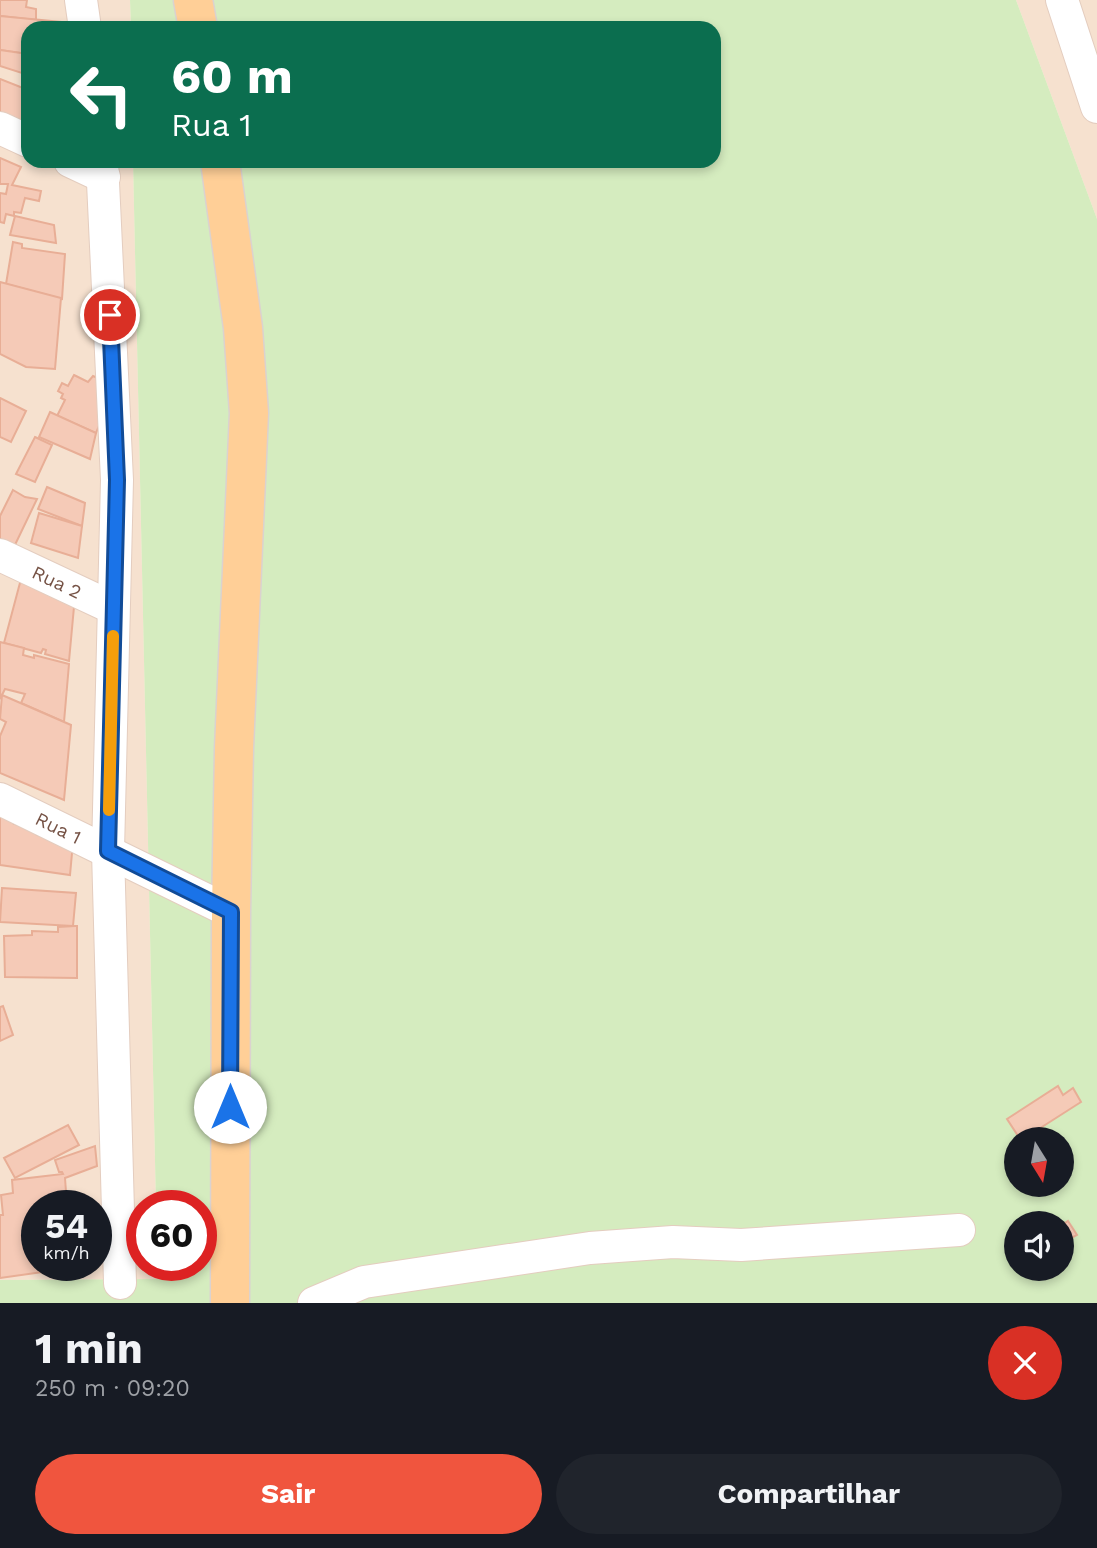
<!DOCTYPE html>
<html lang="pt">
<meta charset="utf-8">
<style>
:root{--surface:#171b24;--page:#20242c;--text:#f1f3f6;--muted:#9ea1a6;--accent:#f0553e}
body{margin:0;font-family:"Work Sans",sans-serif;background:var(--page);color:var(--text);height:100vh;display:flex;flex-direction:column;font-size:26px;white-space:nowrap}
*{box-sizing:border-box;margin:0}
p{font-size:23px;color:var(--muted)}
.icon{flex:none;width:38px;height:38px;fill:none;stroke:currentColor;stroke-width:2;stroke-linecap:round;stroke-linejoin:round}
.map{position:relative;height:1303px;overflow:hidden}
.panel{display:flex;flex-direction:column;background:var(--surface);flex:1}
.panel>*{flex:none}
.top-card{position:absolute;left:21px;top:21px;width:700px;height:147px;border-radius:21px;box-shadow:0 4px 10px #0003;background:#0b6e4f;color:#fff;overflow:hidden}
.needle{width:46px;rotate:169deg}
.tools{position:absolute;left:1004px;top:1127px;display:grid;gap:14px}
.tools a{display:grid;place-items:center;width:70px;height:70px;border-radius:50%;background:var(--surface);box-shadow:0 4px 10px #0003;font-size:35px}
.speed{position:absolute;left:21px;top:1190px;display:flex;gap:14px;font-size:35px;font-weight:700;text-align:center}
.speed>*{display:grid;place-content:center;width:91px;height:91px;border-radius:50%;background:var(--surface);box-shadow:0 4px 10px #0003;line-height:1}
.speed small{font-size:18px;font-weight:400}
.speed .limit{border:10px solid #d22;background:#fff;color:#111}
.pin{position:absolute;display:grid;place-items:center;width:60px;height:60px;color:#fff;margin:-30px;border:4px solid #fff;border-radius:50%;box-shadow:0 2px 7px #0007}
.me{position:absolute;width:77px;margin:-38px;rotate:0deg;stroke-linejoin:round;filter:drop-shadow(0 0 5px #0008)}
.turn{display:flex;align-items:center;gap:24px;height:147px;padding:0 35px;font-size:32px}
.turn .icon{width:91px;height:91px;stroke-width:2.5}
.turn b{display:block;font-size:49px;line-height:60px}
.round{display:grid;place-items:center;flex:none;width:74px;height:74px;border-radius:37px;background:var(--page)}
.overview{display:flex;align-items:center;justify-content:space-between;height:119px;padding:0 35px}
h1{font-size:42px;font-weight:700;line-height:52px}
.button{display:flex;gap:14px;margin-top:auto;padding:14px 35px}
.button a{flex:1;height:80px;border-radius:42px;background:var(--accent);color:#fff;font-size:28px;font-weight:700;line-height:80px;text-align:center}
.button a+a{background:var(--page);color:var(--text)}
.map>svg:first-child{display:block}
.residential{fill:#f6e1cf;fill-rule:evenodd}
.green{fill:#d5ecbf;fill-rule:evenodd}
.building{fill:#f5cab7;stroke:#e8ae96;stroke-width:2}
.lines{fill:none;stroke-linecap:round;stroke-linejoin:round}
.minor-casing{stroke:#e4cdbf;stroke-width:34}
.major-casing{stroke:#dbd2cf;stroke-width:41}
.minor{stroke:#fff;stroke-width:32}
.major{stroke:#ffcf97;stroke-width:38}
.route-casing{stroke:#114b97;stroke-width:18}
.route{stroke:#1a73e8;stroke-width:12}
.slow{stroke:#f59e0b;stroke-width:12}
.labels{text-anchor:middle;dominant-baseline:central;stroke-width:6;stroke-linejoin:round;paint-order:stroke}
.street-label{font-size:19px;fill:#765346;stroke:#fff4e9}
</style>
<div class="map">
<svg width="1097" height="1303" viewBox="0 0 1097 1303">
<rect width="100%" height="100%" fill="#fef0e1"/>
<!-- residential -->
<g class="residential">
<path d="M0 0H130L131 28H28V161H133L156 1206H142V1265H157L158 1279 0 1280ZM37 1206H96V1265H37Z"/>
<path d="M1016 0H1097V219Z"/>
</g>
<!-- green -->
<path class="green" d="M130 0H1016L1097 219V1303H0V1280L157 1279V1265H201V1206H156L133 161H714V28H131ZM1017 1139H1062V1185H1017ZM1017 1223H1062V1269H1017Z"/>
<!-- building -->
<g class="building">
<path d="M0 0H27L26 7 36 9V20L0 16Z"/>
<path d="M0 16 61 22V28H28V54L0 50Z"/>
<path d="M0 50 28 54V75L0 66Z"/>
<path d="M0 79 28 90V130L0 118Z"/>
<path d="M0 158 21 167 12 185 41 191 39 201 25 198 21 213 14 212V216L6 214 4 223 0 222V193L6 194 8 184H0Z"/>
<path d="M15 216 54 225 56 243 10 235Z"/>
<path d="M13 242 22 244V248L65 254 62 299 6 284Z"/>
<path d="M0 282 61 298 55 369 26 367 0 354Z"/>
<path d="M74 375 88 382 93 376 107 382 108 405 96 433 57 416 65 400 61 398 63 394 58 391 62 383 68 386Z"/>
<path d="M0 398 26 411 11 442 0 437Z"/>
<path d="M50 412 96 433 90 459 39 437Z"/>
<path d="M35 437 52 445 35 482 16 474Z"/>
<path d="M47 487 85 503 82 526 38 509Z"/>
<path d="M13 490 25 497 37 499 13 549 0 545V516Z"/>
<path d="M39 513 82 526 78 558 31 543Z"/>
<path d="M21 579 75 596 69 661 45 654 46 650 43 649 41 653 4 643Z"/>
<path d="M0 642 24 648 23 655 34 658V655L69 664 64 722 21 703 25 694 5 689 0 699Z"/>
<path d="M2 695 71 725 64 800 0 773V736L6 722 0 719Z"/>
<path d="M0 811 15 817 14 824 38 828 37 835 73 842 70 875 0 865Z"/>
<path d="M2 888 76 893 73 926 0 922Z"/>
<path d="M75 926H77V978L5 977 4 936 32 935V931L58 932V927Z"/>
<path d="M3 1006 13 1035 0 1041V1007Z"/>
<path d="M1058 1086 1063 1095 1073 1088 1081 1102 1023 1139H1020L1007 1119Z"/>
<path d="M68 1125 79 1145 15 1178 4 1158Z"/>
<path d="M95 1146 97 1166 65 1178 67 1206H37V1265H70L71 1268 0 1278V1215H3L1 1195 13 1193 12 1180 63 1174 62 1172H59L55 1160Z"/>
<path d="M1068 1221 1077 1235 1062 1243V1225Z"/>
</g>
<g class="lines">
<!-- minor casing -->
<g class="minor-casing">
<g id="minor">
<path d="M81 0 85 28"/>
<path d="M1062 0 1097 107"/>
<path d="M0 128 28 141"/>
<path d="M70 161 104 177"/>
<path d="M102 161 117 480 108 851 120 1283"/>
<path id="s1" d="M0 555 113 608"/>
<path id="s2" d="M0 799 231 912"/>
<path d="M314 1303 364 1282 590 1248 673 1242 741 1245 959 1230"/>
</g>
</g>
<!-- major casing -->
<g class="major-casing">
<g id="major">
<path d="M193 0 198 28"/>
<path d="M220 161 243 328 249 413 234 748 231 912 230 1303"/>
</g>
</g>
<!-- minor -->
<use href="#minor" class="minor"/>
<!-- major -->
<use href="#major" class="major"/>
</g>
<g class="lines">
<!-- route casing -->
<g class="route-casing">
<path id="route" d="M110 315 117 480 108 851 231 912 230 1107"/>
</g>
<!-- route -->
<use href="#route" class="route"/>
<!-- slow -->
<path class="slow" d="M109 810 113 636"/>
</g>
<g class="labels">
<!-- street labels -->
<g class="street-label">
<text stroke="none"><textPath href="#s1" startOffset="63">Rua 2</textPath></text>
<text stroke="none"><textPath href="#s2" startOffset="65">Rua 1</textPath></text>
</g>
</g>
</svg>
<div class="tools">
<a><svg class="needle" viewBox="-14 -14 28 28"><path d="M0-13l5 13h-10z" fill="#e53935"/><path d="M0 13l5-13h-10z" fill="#9ea1a6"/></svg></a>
<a><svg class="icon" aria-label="sound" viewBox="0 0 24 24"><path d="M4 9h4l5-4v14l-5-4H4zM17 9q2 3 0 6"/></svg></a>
</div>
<div class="speed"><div>54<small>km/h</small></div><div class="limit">60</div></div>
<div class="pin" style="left:110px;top:315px;background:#d93025"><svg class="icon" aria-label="arrive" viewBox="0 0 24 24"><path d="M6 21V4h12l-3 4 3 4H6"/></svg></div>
<svg class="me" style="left:230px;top:1107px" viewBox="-20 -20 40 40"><circle r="19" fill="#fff"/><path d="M0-13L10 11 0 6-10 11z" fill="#1a73e8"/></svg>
<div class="top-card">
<div class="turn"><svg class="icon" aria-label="left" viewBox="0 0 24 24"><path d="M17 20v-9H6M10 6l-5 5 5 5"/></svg><div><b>60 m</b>Rua 1</div></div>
</div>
</div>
<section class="panel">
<div class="overview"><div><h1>1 min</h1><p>250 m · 09:20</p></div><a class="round" style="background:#d93025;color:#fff"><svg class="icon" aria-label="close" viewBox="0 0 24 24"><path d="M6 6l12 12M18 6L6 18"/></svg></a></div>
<div class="button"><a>Sair</a><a>Compartilhar</a></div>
</section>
